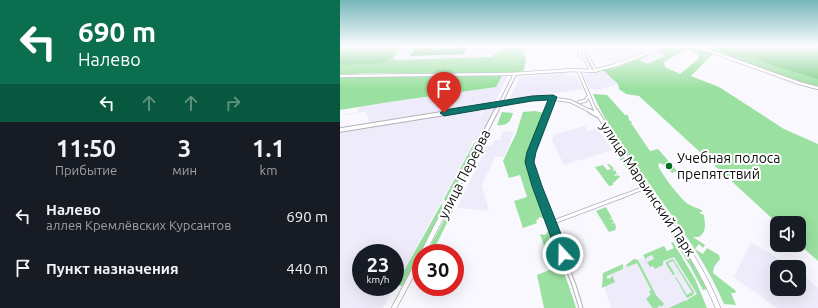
<!DOCTYPE html>
<html lang="ru">
<meta charset="utf-8">
<style>
:root{--surface:#171b24;--page:#20242c;--text:#f1f3f6;--muted:#9ea1a6}
body{margin:0;font-family:Ubuntu,sans-serif;background:var(--page);color:var(--text);height:100vh;display:flex;flex-direction:column;font-size:15px;white-space:nowrap}
*{box-sizing:border-box;margin:0}
p{font-size:13px;color:var(--muted)}
.icon{flex:none;width:22px;height:22px;fill:none;stroke:currentColor;stroke-width:2;stroke-linecap:round;stroke-linejoin:round}
.map{position:relative;flex:1;overflow:hidden}
.details{display:flex;flex-direction:column;background:var(--surface);width:340px}
.details>*{flex:none}
.banner{background:#0b6e4f;color:#fff;overflow:hidden}
.fabs{position:absolute;left:430px;top:216px;display:grid;gap:8px}
.fabs a{display:grid;place-items:center;width:36px;height:36px;border-radius:8px;background:var(--surface);box-shadow:0 4px 16px #0002;font-size:20px}
.speed{position:absolute;left:12px;top:244px;display:flex;gap:8px;font-size:20px;font-weight:700;text-align:center}
.speed>*{display:grid;place-content:center;width:52px;height:52px;border-radius:50%;background:var(--surface);box-shadow:0 4px 16px #0002;line-height:1}
.speed small{font-size:10px;font-weight:400}
.speed .limit{border:6px solid #d22;background:#fff;color:#111}
.pin{position:absolute;display:grid;place-items:center;width:34px;height:34px;color:#fff;margin:-41px -17px;border-radius:50% 50% 50% 0;rotate:-45deg;box-shadow:0 0 4px #0007}
.pin .icon{rotate:45deg}
.me{position:absolute;width:44px;margin:-22px;rotate:339deg;stroke-linejoin:round;filter:drop-shadow(0 0 3px #0008)}
.turn{display:flex;align-items:center;gap:14px;height:84px;padding:0 12px;font-size:18px}
.turn .icon{width:52px;height:52px;stroke-width:2.5}
.turn b{display:block;font-size:28px;line-height:34px}
.lanes{display:flex;align-items:center;height:38px;padding:0 12px;background:#0003;justify-content:center;gap:20px;direction:ltr}
.lanes .off{opacity:.35}
.eta{display:flex;justify-content:space-evenly;align-items:center;height:68px;text-align:center}
.eta b{font-size:24px;font-weight:600;line-height:28px}
ul{padding:0;list-style:none}
li{display:flex;align-items:center;gap:12px;height:52px;padding:0 12px}
li div{flex:1}
li b{display:block;font-size:15px}
li em{font-style:normal}
main{display:flex;flex:1;min-height:0}
.map>svg:first-child{display:block}
.built{fill:#eeecfa}
.green{fill:#9ae0a0;fill-rule:evenodd}
.forest{fill:#7dce85}
.water{fill:#6aba73}
.lines{fill:none;stroke-linecap:round;stroke-linejoin:round}
.street-far2-casing{stroke:#b2b1b8;stroke-width:3.5}
.street-far1-casing{stroke:#b2b1b8;stroke-width:4.5}
.street-casing{stroke:#b2b1b8;stroke-width:5}
.secondary-far2-casing{stroke:#b2b1b8;stroke-width:4}
.secondary-far1-casing{stroke:#b2b1b8;stroke-width:5.5}
.secondary-casing{stroke:#b2b1b8;stroke-width:6}
.street-far2{stroke:#fff;stroke-width:2}
.street-far1{stroke:#fff;stroke-width:2.5}
.street{stroke:#fff;stroke-width:3}
.secondary-far2{stroke:#fff;stroke-width:2.5}
.secondary-far1{stroke:#fff;stroke-width:3.5}
.secondary{stroke:#fff;stroke-width:4.5}
.route{fill:#0f766e;stroke:#0a4d48}
.poi-dot{fill:#007124;stroke:#fff;stroke-width:1.5}
.labels{text-anchor:middle;dominant-baseline:central;stroke-width:4;stroke-linejoin:round;paint-order:stroke}
.poi-label{font-size:14px;fill:#0f0f11;stroke:#fff;text-anchor:start}
.street-label{font-size:14px;fill:#0f0f11;stroke:#fff}
</style>
<main>
<section class="details">
<div class="banner">
<div class="turn"><svg class="icon" aria-label="left" viewBox="0 0 24 24"><path d="M17 20v-9H6M10 6l-5 5 5 5"/></svg><div><b>690 m</b>Налево</div></div>
<div class="lanes"><svg class="icon" aria-label="left" viewBox="0 0 24 24"><path d="M17 20v-9H6M10 6l-5 5 5 5"/></svg><svg class="icon off" aria-label="ahead" viewBox="0 0 24 24"><path d="M12 20V5M6 11l6-6 6 6"/></svg><svg class="icon off" aria-label="ahead" viewBox="0 0 24 24"><path d="M12 20V5M6 11l6-6 6 6"/></svg><svg class="icon off" aria-label="right" viewBox="0 0 24 24"><path d="M7 20v-9h11M14 6l5 5-5 5"/></svg></div>
</div>
<div class="eta">
<div><b>11:50</b><p>Прибытие</p></div>
<div><b>3</b><p>мин</p></div>
<div><b>1.1</b><p>km</p></div>
</div>
<ul>
<li><svg class="icon" aria-label="left" viewBox="0 0 24 24"><path d="M17 20v-9H6M10 6l-5 5 5 5"/></svg><div><b>Налево</b><p>аллея Кремлёвских Курсантов</p></div><em>690 m</em></li>
<li><svg class="icon" aria-label="arrive" viewBox="0 0 24 24"><path d="M6 21V4h12l-3 4 3 4H6"/></svg><div><b>Пункт назначения</b></div><em>440 m</em></li>
</ul>
</section>
<div class="map">
<svg width="478" height="308" viewBox="0 0 478 308">
<rect width="100%" height="100%" fill="#f9f8fe"/>
<!-- built -->
<g class="built">
<path d="M62 46H165L151 57 53 60Z"/>
<path d="M242 46H266L275 52 277 51 267 46H296L306 51 274 63 259 56 264 54 256 56Z"/>
<path d="M318 51 326 56 307 65 298 60Z"/>
<path d="M264 71 278 84 256 90 250 88 243 75Z"/>
<path d="M228 72 229 75 226 76 236 75 242 89 169 100 180 76H195L196 78V75Z"/>
<path d="M162 76H168L155 102 29 123 26 111 0 116V115L17 112 20 106 156 87Z"/>
<path d="M156 107 138 139 131 142 132 145 55 286V253H21V287H54L43 308H0V132L142 109 139 120 146 108Z"/>
<path d="M245 126 248 131 257 128 272 150 224 165 212 140 215 134Z"/>
<path d="M163 131 174 132 164 157H155L142 185 149 211 117 208 147 146H152L155 140H160Z"/>
<path d="M411 242 452 267H437V289H459V271L478 288V308H437L394 277Z"/>
<path d="M337 252 361 297 355 308H271L264 286 267 273 315 253Z"/>
</g>
<!-- green -->
<g class="green">
<path d="M0 46H62L53 60 151 57 165 46H185L184 55 186 59 184 70 175 74 25 73 0 75Z"/>
<path d="M330 46H354L374 53 351 76 379 87 444 129 478 144V261L459 244V223H437L299 96 286 94 279 89 278 84 263 70 275 68ZM346 49 358 54V59L340 74 325 67 324 62ZM318 51 325 56 307 64 299 60Z"/>
<path d="M359 46H478V86L461 82Z"/>
<path d="M21 76H162L156 87 49 102 0 110V78Z"/>
<path d="M253 94 267 95 285 115H288L289 120 292 122 291 123 310 151 318 149 337 171 332 173 326 166 320 163 318 165C321 174 340 198 348 204 353 207 358 208 363 211L359 213 364 215C365 224 367 231 359 237H353L365 245 363 248 359 244 355 249 363 254 367 248 379 255 380 259 374 267 373 273 396 291 395 293H391L396 305 384 304C362 252 325 207 293 161 278 139 263 118 253 94Z"/>
<path d="M195 111 204 113 187 155 186 164 205 219 200 217 196 221 197 223 183 228 174 201 187 197 180 175 169 178 163 161 176 134 183 112Z"/>
<path d="M162 112 173 113C170 123 167 126 157 125Z"/>
<path d="M139 141 107 203 106 204 104 199 134 143Z"/>
<path d="M278 151 301 184 298 185 276 153Z"/>
<path d="M267 164H269L274 168 272 171 275 170 277 174 274 175 275 176 278 175 280 177 273 183V185L269 186 255 167 263 165 267 170 271 169Z"/>
<path d="M102 203V212L62 286 56 285Z"/>
<path d="M266 207 272 218 269 220 272 219 274 222 271 224 275 223 276 228 275 230 269 232 256 211Z"/>
<path d="M110 209H114L93 251 88 250Z"/>
<path d="M209 230 233 298 236 308H204L197 275 212 269 200 234 205 235Z"/>
<path d="M337 239 350 258 367 289 363 290 349 264 334 240Z"/>
<path d="M333 242 355 279 367 308H329L346 300 347 302V300L357 294 334 257 323 261V265L315 269 313 266 310 267 307 262 314 259 312 255 307 257 306 260 303 255 324 246 327 251 334 248 331 243Z"/>
<path d="M294 259 298 260 316 295 324 304 321 307 320 305 317 308H313L306 299 311 294 309 292 311 290 297 263 287 267 286 265Z"/>
<path d="M333 259 354 292 353 295 347 298 335 277H336L347 295 352 292 333 261 328 263 335 274 333 275 326 264V262Z"/>
<path d="M283 264V269L267 276V279L271 278 272 275 275 282 262 288 263 273Z"/>
</g>
<!-- forest -->
<g class="forest">
<path d="M0 46H60L57 51 53 53 54 56 44 63 0 65Z"/>
<path d="M370 46H478V79L435 66 412 57 394 56 398 59 418 67C405 62 393 58 381 51 377 49 373 50 370 46Z"/>
</g>
<!-- water -->
<path class="water" d="M127 47 124 54 70 56 75 48Z"/>
<g class="lines">
<!-- street-far2 casing -->
<g class="street-far2-casing">
<g id="street-far2">
<path d="M212 46 239 48"/>
<path d="M237 46 244 50 256 71"/>
<path d="M240 48V55L247 62 251 71"/>
<path d="M207 112 213 97"/>
</g>
</g>
<!-- street-far1 casing -->
<g class="street-far1-casing">
<g id="street-far1">
<path d="M201 197C198 189 194 181 192 173 186 152 199 130 208 111"/>
<path d="M281 197 306 187"/>
</g>
</g>
<!-- street casing -->
<g class="street-casing">
<g id="street">
<path d="M200 196 234 285 241 308"/>
<path d="M211 223 283 196"/>
</g>
</g>
<!-- secondary-far2 casing -->
<g class="secondary-far2-casing">
<g id="secondary-far2">
<path d="M356 46 459 83 478 88"/>
<path d="M238 70 256 112"/>
<path d="M0 76 171 74 233 70 253 71 276 65 326 46"/>
<path d="M239 102 245 101 249 96"/>
<path d="M113 112 201 97 230 101 252 112"/>
<path d="M156 112 175 74"/>
</g>
</g>
<!-- secondary-far1 casing -->
<g class="secondary-far1-casing">
<g id="secondary-far1">
<path d="M250 111 257 115"/>
<path d="M256 111 312 197"/>
<path d="M0 130 119 111"/>
<path d="M112 197 156 111"/>
</g>
</g>
<!-- secondary casing -->
<g class="secondary-casing">
<g id="secondary">
<path d="M312 196C336 232 362 267 378 308"/>
<path d="M83 253 112 196"/>
<path d="M54 308 81 257"/>
</g>
</g>
<!-- street-far2 -->
<use href="#street-far2" class="street-far2"/>
<!-- street-far1 -->
<use href="#street-far1" class="street-far1"/>
<!-- street -->
<use href="#street" class="street"/>
<!-- secondary-far2 -->
<use href="#secondary-far2" class="secondary-far2"/>
<!-- secondary-far1 -->
<use href="#secondary-far1" class="secondary-far1"/>
<!-- secondary -->
<use href="#secondary" class="secondary"/>
</g>
<!-- sky -->
<linearGradient id="sky" x2="0" y2="1"><stop stop-color="#75b6b9"/><stop offset="0.52" stop-color="#fcfcff"/><stop offset="1" stop-color="#fcfcff" stop-opacity="0"/></linearGradient>
<rect width="478" height="89" fill="url(#sky)"/>
<!-- route -->
<path class="route" d="M213 95 217 97 196 152 194 162 202 186 229 254 227 259 223 260 219 259 217 254 192 186 185 162 187 152 208 100 192 101 104 116 100 113 104 110 192 96Z"/>
<!-- markers -->
<circle class="poi-dot" cx="329" cy="166" r="4"/>
<g class="labels">
<!-- poi labels -->
<g class="poi-label">
<text x="337" y="158">Учебная полоса<tspan x="337" dy="16">препятствий</tspan></text>
</g>
<!-- street labels -->
<g class="street-label">
<text transform="translate(124 174) rotate(-63)">улица Перерва</text>
<text transform="translate(308 189) rotate(56)">улица Марьинский Парк</text>
</g>
</g>
</svg>
<div class="fabs">
<a><svg class="icon" aria-label="sound" viewBox="0 0 24 24"><path d="M4 9h4l5-4v14l-5-4H4zM17 9q2 3 0 6"/></svg></a>
<a><svg class="icon" aria-label="search" viewBox="0 0 24 24"><circle cx="10" cy="10" r="6"/><path d="M15 15l6 6"/></svg></a>
</div>
<div class="speed"><div>23<small>km/h</small></div><div class="limit">30</div></div>
<div class="pin" style="left:104px;top:113px;background:#d93025"><svg class="icon" aria-label="arrive" viewBox="0 0 24 24"><path d="M6 21V4h12l-3 4 3 4H6"/></svg></div>
<svg class="me" style="left:223px;top:254px" viewBox="-20 -20 40 40"><circle r="17" fill="#0f766e" stroke="#fff" stroke-width="3"/><path d="M0-11L8 9 0 5-8 9z" fill="#fff"/></svg>
</div>
</main>
